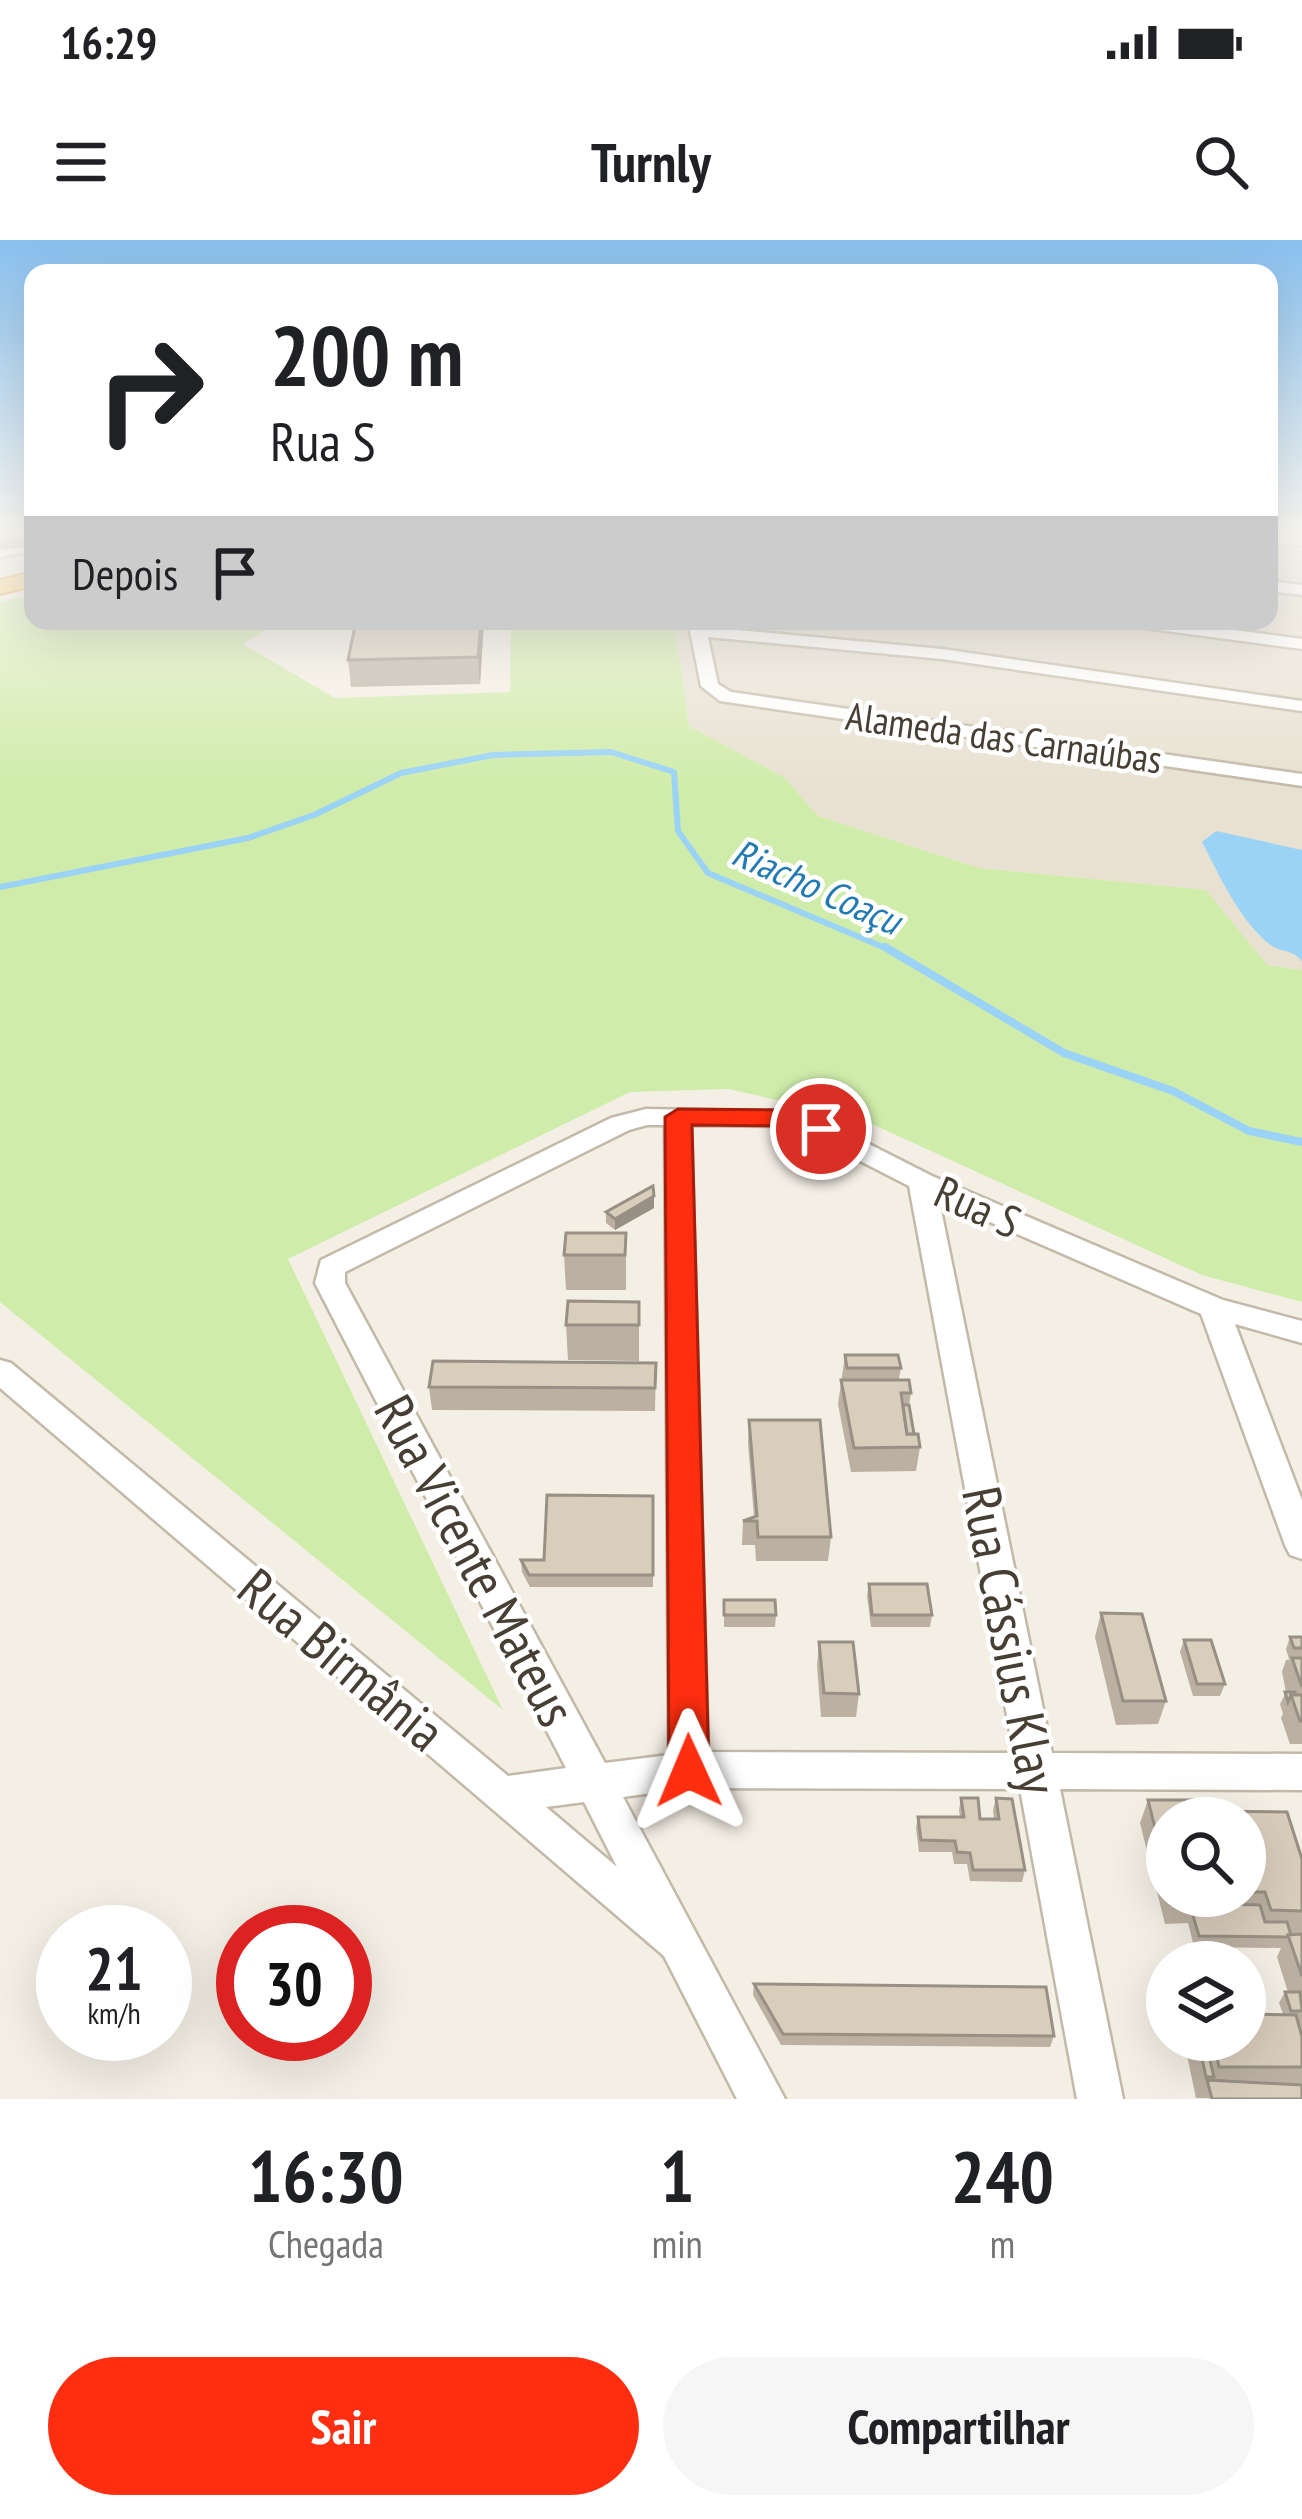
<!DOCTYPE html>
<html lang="pt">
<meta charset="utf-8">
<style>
:root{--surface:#fff;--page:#f6f6f6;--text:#202124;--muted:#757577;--accent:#ff2e10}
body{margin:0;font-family:"PT Sans Narrow",sans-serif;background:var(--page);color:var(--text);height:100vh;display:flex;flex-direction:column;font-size:45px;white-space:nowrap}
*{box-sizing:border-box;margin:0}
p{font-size:39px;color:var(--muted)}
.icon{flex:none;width:66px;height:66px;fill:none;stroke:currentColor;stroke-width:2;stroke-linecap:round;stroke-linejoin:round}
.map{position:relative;height:1859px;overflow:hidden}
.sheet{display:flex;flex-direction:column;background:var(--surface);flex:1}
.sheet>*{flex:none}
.banner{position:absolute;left:24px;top:24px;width:1254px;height:366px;border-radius:24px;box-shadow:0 12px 48px #0002;background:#fff;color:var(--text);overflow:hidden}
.tools{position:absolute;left:1146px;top:1557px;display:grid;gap:24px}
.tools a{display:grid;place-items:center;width:120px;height:120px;border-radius:50%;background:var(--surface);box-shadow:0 12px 48px #0002;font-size:60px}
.speed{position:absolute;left:36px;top:1665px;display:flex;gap:24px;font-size:60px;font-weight:700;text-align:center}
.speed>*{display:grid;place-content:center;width:156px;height:156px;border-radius:50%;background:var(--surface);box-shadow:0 12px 48px #0002;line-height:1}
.speed small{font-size:30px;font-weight:400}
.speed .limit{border:18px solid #d22;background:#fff;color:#111}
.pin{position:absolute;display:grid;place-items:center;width:102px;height:102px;color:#fff;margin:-51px;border:6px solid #fff;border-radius:50%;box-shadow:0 3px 12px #0007}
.me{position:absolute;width:132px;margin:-66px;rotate:359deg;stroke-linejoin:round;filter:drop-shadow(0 0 9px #0008)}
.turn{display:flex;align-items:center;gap:42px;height:252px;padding:0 48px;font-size:54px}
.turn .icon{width:156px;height:156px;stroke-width:2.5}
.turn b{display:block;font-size:84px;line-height:102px}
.then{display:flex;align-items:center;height:114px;padding:0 48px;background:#0003;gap:24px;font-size:45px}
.eta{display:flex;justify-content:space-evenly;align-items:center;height:204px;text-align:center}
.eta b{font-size:72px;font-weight:700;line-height:84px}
.cta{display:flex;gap:24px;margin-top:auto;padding:24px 48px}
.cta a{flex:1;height:138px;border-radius:72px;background:var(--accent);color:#fff;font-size:48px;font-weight:700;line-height:138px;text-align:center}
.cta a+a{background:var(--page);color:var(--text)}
.status{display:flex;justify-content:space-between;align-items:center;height:84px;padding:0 60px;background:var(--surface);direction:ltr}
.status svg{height:33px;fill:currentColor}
header{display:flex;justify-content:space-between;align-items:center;height:156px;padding:0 48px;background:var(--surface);font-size:54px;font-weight:700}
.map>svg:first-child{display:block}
.residential{fill:#e8e1d2}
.green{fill:#d0ecaa}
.water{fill:#9bd3f6}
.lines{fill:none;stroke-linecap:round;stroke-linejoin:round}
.stream-far1{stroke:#9bd3f6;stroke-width:6}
.stream{stroke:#9bd3f6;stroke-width:8}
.minor-casing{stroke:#c3b9a9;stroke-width:5}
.highway-casing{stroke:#ea9d29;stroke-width:4}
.minor{fill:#fff;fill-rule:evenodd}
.highway{fill:#ffc764;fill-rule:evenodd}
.wall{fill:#bbb0a2;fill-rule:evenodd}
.shaded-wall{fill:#989084}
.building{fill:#d9cdbc;stroke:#989084;stroke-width:3}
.route{fill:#ff2e10;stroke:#a61e0a;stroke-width:3}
.labels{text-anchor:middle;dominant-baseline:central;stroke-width:9;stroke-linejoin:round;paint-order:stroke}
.far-street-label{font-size:39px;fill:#473f34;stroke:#fff}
.far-water-label{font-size:39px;font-style:italic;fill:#237ab2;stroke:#fff}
.street-label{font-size:45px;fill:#473f34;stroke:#fff}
.near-street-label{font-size:54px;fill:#473f34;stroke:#fff}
</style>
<div class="status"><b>16:29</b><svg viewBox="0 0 49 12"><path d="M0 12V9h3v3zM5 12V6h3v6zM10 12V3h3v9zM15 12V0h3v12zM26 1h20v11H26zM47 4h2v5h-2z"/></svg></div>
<header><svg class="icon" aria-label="menu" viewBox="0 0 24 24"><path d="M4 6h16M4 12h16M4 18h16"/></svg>Turnly<svg class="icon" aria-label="search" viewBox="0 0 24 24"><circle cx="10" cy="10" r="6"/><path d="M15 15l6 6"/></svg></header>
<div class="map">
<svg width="1302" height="1859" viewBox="0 0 1302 1859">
<rect width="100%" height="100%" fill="#f4efe5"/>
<!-- residential -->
<path class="residential" d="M1269 288H1302V730L1267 725 1205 650 979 628 818 576 784 537 689 486 674 381H1269Z"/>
<!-- green -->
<path class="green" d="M33 354V381H279L243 404 335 458 510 452 511 381H674L689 486 784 537 818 576 979 628 1206 650 1267 725 1302 730V1062L1202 1035 861 879 728 849 630 852 288 1019 503 1470 0 1062V362Z"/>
<!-- water -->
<path class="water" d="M1216 591 1302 610V721C1292 708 1279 713 1268 703 1239 679 1219 635 1202 602Z"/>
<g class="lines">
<!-- stream-far1 -->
<path class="stream-far1" d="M0 647 248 598 314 575 401 533 493 515 611 512 674 532 678 591 708 633 890 710"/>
<!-- stream -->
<path class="stream" d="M885 707 1064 813 1173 851 1249 891 1302 902"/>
<!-- minor casing -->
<g class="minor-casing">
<g id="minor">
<path d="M1269 294 1302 297V305L1269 302Z"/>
<path d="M33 303V311L0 317V309Z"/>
<path d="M1269 341 1302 345V355L1269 351Z"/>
<path d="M688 381H704L705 387 942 409 1302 461V471L942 419 708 397 718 444 731 452 1302 534V546L720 461 701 446Z"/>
<path d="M1121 381H1165L1302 399V409L1129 386Z"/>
<path d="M646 869 806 872 932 936 1223 1060 1302 1081V1103L1235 1084 1302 1260V1319L1290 1315 1285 1305 1201 1074 939 960 1052 1513 1302 1514V1550L1060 1549 1123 1859H1077L1020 1549 689 1548 623 1557 785 1859H737L664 1716 0 1148V1120L11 1123 508 1536 566 1528 315 1043 321 1020 611 878ZM647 885H665L669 1515 605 1523 345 1043V1032L629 890ZM691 885 792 886 909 946 1014 1513 708 1512ZM584 1562 617 1627 546 1567Z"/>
</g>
</g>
<!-- highway casing -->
<g class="highway-casing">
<path id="highway" d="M33 332V346L0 354V340Z"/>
</g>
<!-- minor -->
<use href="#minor" class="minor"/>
<!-- highway -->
<use href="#highway" class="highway"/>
</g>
<!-- wall -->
<g class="wall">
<path d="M356 381H484L480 444 351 447 348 420Z"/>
<path d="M654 968 615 990 606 983V972Z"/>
<path d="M626 993V1050H566L564 1015Z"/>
<path d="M639 1062V1121L568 1120 566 1085Z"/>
<path d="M845 1115 901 1128 899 1139 911 1153 909 1165 914 1194 920 1207 916 1231 851 1232 838 1164Z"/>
<path d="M656 1123 655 1171 432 1170 429 1147Z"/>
<path d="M749 1180 831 1297 828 1321H756L755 1305H742L743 1281 754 1277 748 1203Z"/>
<path d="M653 1256V1347H530L522 1332 521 1320H544Z"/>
<path d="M869 1344 932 1375 930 1387H871L867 1356Z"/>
<path d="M724 1360 776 1375 775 1387H724Z"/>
<path d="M1101 1373 1166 1461 1158 1484 1116 1485 1095 1397Z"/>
<path d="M1290 1397H1302V1504H1290L1281 1478 1283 1474 1280 1464 1286 1452 1282 1432 1286 1420 1292 1419H1289L1286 1409Z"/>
<path d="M1184 1400 1225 1444 1220 1456H1193L1180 1412Z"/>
<path d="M819 1402 859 1454 856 1477H821L817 1426Z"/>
<path d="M961 1558 980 1579H994L993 1570 996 1558 1025 1630 1022 1642 970 1641 967 1624H954L952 1612H919L916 1588 918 1577H960L959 1570Z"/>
<path d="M1148 1560H1193L1196 1571 1287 1572 1302 1619V1693H1291L1302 1694V1792L1298 1782 1302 1797V1859L1196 1858 1185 1806 1187 1800H1245V1774H1283L1279 1763 1285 1752H1288L1277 1717 1281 1708 1194 1707 1188 1683 1165 1684 1140 1583ZM1167 1578H1245V1656H1167Z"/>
<path d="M754 1744 1054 1796 1050 1807 781 1805 753 1755Z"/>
</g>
<!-- shaded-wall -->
<g class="shaded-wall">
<path d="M0 288H33V306L0 310Z"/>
<path d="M481 381H484L480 444 478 417Z"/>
<path d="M654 956V968L615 990V979Z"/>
</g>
<!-- building -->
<g class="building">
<path d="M356 381H481L478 417 348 420Z"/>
<path d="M653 946 654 956 615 979 606 972Z"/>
<path d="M566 993H626L625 1015H564Z"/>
<path d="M568 1061 639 1062V1085H566Z"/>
<path d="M845 1115H898L901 1128H847Z"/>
<path d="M433 1121 656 1123 655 1148 429 1147Z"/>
<path d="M841 1140H909L911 1153H901L907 1194H918L920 1207 854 1208Z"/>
<path d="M903 1165H909L914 1194H907Z"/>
<path d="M749 1180H820L831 1297H758L757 1281H743L757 1276Z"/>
<path d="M547 1255 653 1256V1335H529L521 1320H544Z"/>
<path d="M869 1344H927L932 1375H872Z"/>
<path d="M724 1360H775L776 1375H724Z"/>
<path d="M1101 1373 1142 1374 1166 1461H1123Z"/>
<path d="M1290 1397H1302V1408H1294Z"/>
<path d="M1184 1400H1211L1225 1444H1197Z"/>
<path d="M819 1402H853L859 1454 824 1453Z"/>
<path d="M1292 1418H1302V1447Z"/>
<path d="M1285 1452H1295L1296 1455H1291L1288 1462Z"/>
<path d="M1291 1455H1302V1481H1300Z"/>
<path d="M961 1558H978L980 1579H999L996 1558 1012 1559 1025 1630H973L970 1613 957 1612 955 1601 921 1600 918 1577H964Z"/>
<path d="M1148 1560H1193L1196 1571 1287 1572 1302 1619V1671L1271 1670 1265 1652H1245V1578H1167V1635Z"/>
<path d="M1172 1656H1219L1220 1660 1174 1661Z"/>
<path d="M1219 1664 1260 1665 1265 1682H1287L1291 1695H1288V1697L1199 1696 1192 1672H1215Z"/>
<path d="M1302 1694V1736L1288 1695Z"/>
<path d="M754 1744 1046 1747 1054 1796 783 1794Z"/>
<path d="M1285 1752H1300L1302 1771H1291Z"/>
<path d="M1245 1774 1296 1775 1302 1797V1827H1219L1213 1800H1245Z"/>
<path d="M1198 1800H1205L1214 1837H1206Z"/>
<path d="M1207 1840 1302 1845V1859H1212Z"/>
</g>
<!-- sky -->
<linearGradient id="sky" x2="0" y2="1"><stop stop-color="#89c0ee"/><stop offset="0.53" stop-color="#faf8f3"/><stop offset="1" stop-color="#faf8f3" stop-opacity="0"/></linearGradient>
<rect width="1302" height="548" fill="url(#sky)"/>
<!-- route -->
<path class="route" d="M678 869 797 870 834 889 821 897 793 886 692 885 709 1531 703 1543 689 1549 675 1543 669 1531 665 877Z"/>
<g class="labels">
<!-- far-street labels -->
<g class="far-street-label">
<text transform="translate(1004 497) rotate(8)">Alameda das Carnaúbas</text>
</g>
<!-- far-water labels -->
<g class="far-water-label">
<text transform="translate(817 646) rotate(24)">Riacho Coaçu</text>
</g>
<!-- street labels -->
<g class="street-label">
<text transform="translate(978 966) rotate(24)">Rua S</text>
</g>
<!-- near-street labels -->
<g class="near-street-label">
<text transform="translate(476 1320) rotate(62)">Rua Vicente Mateus</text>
<text transform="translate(1011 1400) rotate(79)">Rua Cássius Klay</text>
<text transform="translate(342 1419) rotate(40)">Rua Birmânia</text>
</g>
</g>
</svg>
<div class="tools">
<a><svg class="icon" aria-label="search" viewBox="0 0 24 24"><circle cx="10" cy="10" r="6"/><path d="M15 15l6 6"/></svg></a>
<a><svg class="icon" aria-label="layers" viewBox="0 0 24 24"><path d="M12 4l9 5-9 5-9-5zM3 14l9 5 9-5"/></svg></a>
</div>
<div class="speed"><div>21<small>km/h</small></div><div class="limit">30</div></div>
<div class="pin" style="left:821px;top:889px;background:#d93025"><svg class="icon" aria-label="arrive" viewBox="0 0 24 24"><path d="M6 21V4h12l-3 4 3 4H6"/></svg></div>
<svg class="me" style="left:689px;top:1531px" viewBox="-20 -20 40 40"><path d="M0-17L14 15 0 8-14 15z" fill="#ff2e10" stroke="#fff" stroke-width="4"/></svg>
<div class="banner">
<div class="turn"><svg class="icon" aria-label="right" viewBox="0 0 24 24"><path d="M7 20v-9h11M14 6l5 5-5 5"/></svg><div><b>200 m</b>Rua S</div></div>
<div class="then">Depois<svg class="icon" aria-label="arrive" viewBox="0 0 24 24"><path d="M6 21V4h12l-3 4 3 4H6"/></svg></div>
</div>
</div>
<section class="sheet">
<div class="eta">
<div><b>16:30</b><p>Chegada</p></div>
<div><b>1</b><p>min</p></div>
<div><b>240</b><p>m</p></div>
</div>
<div class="cta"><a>Sair</a><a>Compartilhar</a></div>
</section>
